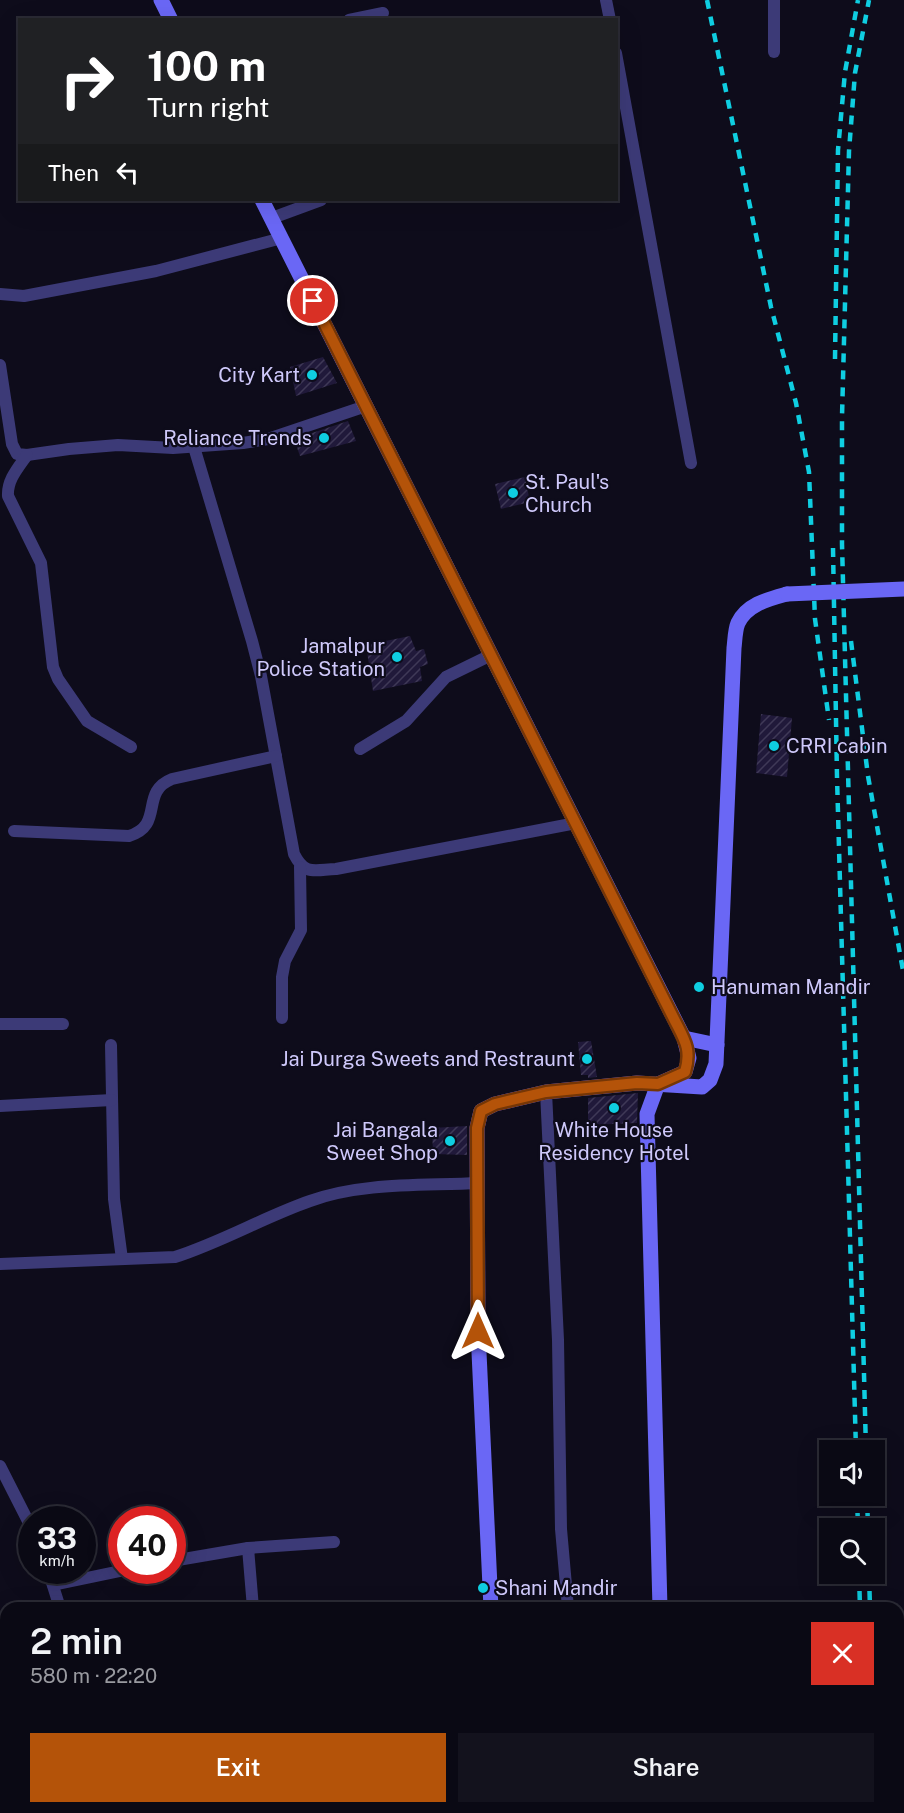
<!DOCTYPE html>
<meta charset="utf-8">
<style>
:root{--surface:#0a0914;--page:#13121d;--text:#f1f3f6;--muted:#999aa0;--line:#2a2a34;--accent:#b45309}
body{margin:0;font-family:"Public Sans",sans-serif;background:var(--page);color:var(--text);height:100vh;display:flex;flex-direction:column;font-size:22px;white-space:nowrap}
*{box-sizing:border-box;margin:0}
p{font-size:20px;color:var(--muted)}
.icon{flex:none;width:33px;height:33px;fill:none;stroke:currentColor;stroke-width:2;stroke-linecap:round;stroke-linejoin:round}
.map{position:relative;flex:1;overflow:hidden}
.drawer{position:absolute;left:0px;top:1602px;width:904px;height:212px;display:flex;flex-direction:column;background:var(--surface);border-radius:18px 18px 0 0;box-shadow:0 6px 24px #0002,0 0 0 2px var(--line)}
.drawer>*{flex:none}
.top-card{position:absolute;left:18px;top:18px;width:600px;height:183px;border-radius:0px;box-shadow:0 6px 24px #0002,0 0 0 2px var(--line);background:#202124;color:#fff;overflow:hidden}
.buttons{position:absolute;left:819px;top:1440px;display:grid;gap:12px}
.buttons a{display:grid;place-items:center;width:66px;height:66px;border-radius:0px;background:var(--surface);box-shadow:0 6px 24px #0002,0 0 0 2px var(--line);font-size:30px}
.speed{position:absolute;left:18px;top:1506px;display:flex;gap:12px;font-size:30px;font-weight:700;text-align:center}
.speed>*{display:grid;place-content:center;width:78px;height:78px;border-radius:50%;background:var(--surface);box-shadow:0 6px 24px #0002,0 0 0 2px var(--line);line-height:1}
.speed small{font-size:15px;font-weight:400}
.speed .limit{border:9px solid #d22;background:#fff;color:#111}
.pin{position:absolute;display:grid;place-items:center;width:51px;height:51px;color:#fff;margin:-26px;border:3px solid #fff;border-radius:50%;box-shadow:0 2px 6px #0007}
.me{position:absolute;width:66px;margin:-33px;rotate:0deg;stroke-linejoin:round;filter:drop-shadow(0 0 4px #0008)}
.turn{display:flex;align-items:center;gap:21px;height:126px;padding:0 30px;font-size:27px}
.turn .icon{width:78px;height:78px;stroke-width:2.5}
.turn b{display:block;font-size:42px;line-height:51px}
.then{display:flex;align-items:center;height:57px;padding:0 30px;background:#0003;gap:12px;font-size:22px}
.round{display:grid;place-items:center;flex:none;width:63px;height:63px;border-radius:0px;background:var(--page)}
.head{display:flex;align-items:center;justify-content:space-between;height:102px;padding:0 30px}
h1{font-size:36px;font-weight:600;line-height:45px}
.action{display:flex;gap:12px;margin-top:auto;padding:12px 30px}
.action a{flex:1;height:69px;border-radius:0px;background:var(--accent);color:#fff;font-size:24px;font-weight:600;line-height:69px;text-align:center}
.action a+a{background:var(--page);color:var(--text)}
.map>svg:first-child{display:block}
.building{fill:url(#building-hatch)}
.lines{fill:none;stroke-linecap:round;stroke-linejoin:round}
.lane{stroke:#3c3a77;stroke-width:6}
.street{stroke:#3c3a77;stroke-width:12}
.secondary{stroke:#6a67f5;stroke-width:15}
.rail{stroke:#0fcee1;stroke-width:4.5;stroke-dasharray:9 8;stroke-linecap:butt}
.secondary-bridge{stroke:#6a67f5;stroke-width:15}
.route-casing{stroke:#753606;stroke-width:15}
.route{stroke:#b45309;stroke-width:10}
.poi-dot{fill:#0fcee1;stroke:#0e0c1b;stroke-width:2}
.labels{text-anchor:middle;dominant-baseline:central;stroke-width:4.5;stroke-linejoin:round;paint-order:stroke}
.poi-label{font-size:20px;fill:#cfc9fb;stroke:#0e0c1b;text-anchor:end}
</style>
<div class="map">
<svg width="904" height="1813" viewBox="0 0 904 1813">
<defs>
<pattern id="building-hatch" width="6" height="6" patternUnits="userSpaceOnUse" patternTransform="scale(1.5)"><rect width="6" height="6" fill="#20193a"/><path d="M-1 1l2-2M0 6l6-6M5 7l2-2" fill="none" stroke="#3f3957"/></pattern>
</defs>
<rect width="100%" height="100%" fill="#0e0c1b"/>
<!-- building -->
<g class="building">
<path d="M323 357 337 383 296 396 290 367Z"/>
<path d="M348 421 356 441 300 456 294 439Z"/>
<path d="M525 477 530 502 501 509 495 484Z"/>
<path d="M410 636 416 651 424 649 428 664 420 667 422 681 373 691 366 645Z"/>
<path d="M761 714 792 718 787 777 756 773Z"/>
<path d="M591 1041 597 1077 588 1078V1075H581L578 1042Z"/>
<path d="M638 1093 637 1123 588 1125V1098Z"/>
<path d="M467 1126V1155L433 1154 432 1128Z"/>
</g>
<g class="lines">
<!-- lane -->
<path class="lane" d="M768 1808V1813"/>
<!-- street -->
<g class="street">
<path d="M606 0 610 20"/>
<path d="M774 0V52"/>
<path d="M349 20 383 13"/>
<path d="M616 53 691 463"/>
<path d="M272 218 321 200"/>
<path d="M0 294 24 296 156 271 282 238"/>
<path d="M0 365 12 444 17 454 27 455 69 449 118 445 173 448 243 443 268 439 366 406"/>
<path d="M194 447 252 641 261 676 294 854C305 876 314 870 336 869L576 823"/>
<path d="M27 455C18 468 7 480 8 496L41 563 53 667 58 679 87 721 131 747"/>
<path d="M360 749 406 721 446 677 491 655"/>
<path d="M14 831 129 836C165 825 139 792 172 779L276 756"/>
<path d="M282 1018V977L285 961 301 930 300 867"/>
<path d="M0 1024H63"/>
<path d="M111 1045 114 1199 122 1259"/>
<path d="M546 1092 558 1340 561 1529 568 1608"/>
<path d="M0 1106 112 1100"/>
<path d="M0 1264 175 1257C222 1242 264 1217 310 1201 362 1182 423 1186 478 1183"/>
<path d="M0 1466 32 1529"/>
<path d="M248 1548 253 1608"/>
<path d="M172 1561 248 1548 334 1542"/>
<path d="M48 1570 60 1608"/>
<path d="M53 1585 125 1570"/>
<path d="M80 1808 82 1813"/>
<path d="M271 1813 365 1808"/>
</g>
<!-- secondary -->
<g class="secondary">
<path d="M161 0 171 20"/>
<path d="M262 200 684 1038 689 1058 685 1072 658 1084 647 1114 660 1608"/>
<path d="M684 1038 717 1045"/>
<path d="M491 1608 478 1331 477 1128 481 1111 495 1104 546 1092 637 1083 702 1087 710 1080 716 1064 734 648C735 640 735 630 738 623 747 604 769 599 787 594"/>
<path d="M493 1808V1813"/>
<path d="M665 1808V1813"/>
</g>
<!-- rail -->
<g class="rail">
<path d="M707 0 771 307 796 403 809 472 815 619 829 720"/>
<path d="M835 359 838 150 845 72 858 0"/>
<path d="M833 548 837 777 856 1450"/>
<path d="M851 641 868 776 904 976"/>
<path d="M866 1450 842 544V417L849 151 855 73 869 0"/>
<path d="M857 1496 858 1528"/>
<path d="M867 1496 868 1528"/>
<path d="M859 1574 860 1608"/>
<path d="M869 1574 870 1608"/>
<path d="M865 1808V1813"/>
<path d="M876 1808V1813"/>
</g>
<!-- secondary-bridge -->
<path class="secondary-bridge" d="M787 594 904 589"/>
</g>
<g class="lines">
<!-- route casing -->
<g class="route-casing">
<path id="route" d="M313 301 674 1019C684 1039 692 1049 685 1072L658 1084 637 1083 546 1092 495 1104 481 1111 477 1128 478 1331"/>
</g>
<!-- route -->
<use href="#route" class="route"/>
</g>
<!-- markers -->
<g class="poi-dot">
<circle cx="312" cy="375" r="6"/>
<circle cx="324" cy="438" r="6"/>
<circle cx="513" cy="493" r="6"/>
<circle cx="397" cy="657" r="6"/>
<circle cx="774" cy="746" r="6"/>
<circle cx="699" cy="987" r="6"/>
<circle cx="587" cy="1059" r="6"/>
<circle cx="614" cy="1108" r="6"/>
<circle cx="450" cy="1141" r="6"/>
<circle cx="483" cy="1588" r="6"/>
</g>
<g class="labels">
<!-- poi labels -->
<g class="poi-label">
<text x="300" y="375">City Kart</text>
<text x="312" y="438">Reliance Trends</text>
<text x="525" y="482" text-anchor="start">St. Paul's<tspan x="525" dy="23">Church</tspan></text>
<text x="385" y="646">Jamalpur<tspan x="385" dy="23">Police Station</tspan></text>
<text x="786" y="746" text-anchor="start">CRRI cabin</text>
<text x="711" y="987" text-anchor="start">Hanuman Mandir</text>
<text x="575" y="1059">Jai Durga Sweets and Restraunt</text>
<text x="438" y="1130">Jai Bangala<tspan x="438" dy="23">Sweet Shop</tspan></text>
<text x="614" y="1130" text-anchor="middle">White House<tspan x="614" dy="23">Residency Hotel</tspan></text>
<text x="495" y="1588" text-anchor="start">Shani Mandir</text>
</g>
</g>
</svg>
<div class="buttons">
<a><svg class="icon" aria-label="sound" viewBox="0 0 24 24"><path d="M4 9h4l5-4v14l-5-4H4zM17 9q2 3 0 6"/></svg></a>
<a><svg class="icon" aria-label="search" viewBox="0 0 24 24"><circle cx="10" cy="10" r="6"/><path d="M15 15l6 6"/></svg></a>
</div>
<div class="speed"><div>33<small>km/h</small></div><div class="limit">40</div></div>
<div class="pin" style="left:313px;top:301px;background:#d93025"><svg class="icon" aria-label="arrive" viewBox="0 0 24 24"><path d="M6 21V4h12l-3 4 3 4H6"/></svg></div>
<svg class="me" style="left:478px;top:1331px" viewBox="-20 -20 40 40"><path d="M0-17L14 15 0 8-14 15z" fill="#b45309" stroke="#fff" stroke-width="4"/></svg>
<div class="top-card">
<div class="turn"><svg class="icon" aria-label="right" viewBox="0 0 24 24"><path d="M7 20v-9h11M14 6l5 5-5 5"/></svg><div><b>100 m</b>Turn right</div></div>
<div class="then">Then<svg class="icon" aria-label="left" viewBox="0 0 24 24"><path d="M17 20v-9H6M10 6l-5 5 5 5"/></svg></div>
</div>
<section class="drawer">
<div class="head"><div><h1>2 min</h1><p>580 m · 22:20</p></div><a class="round" style="background:#d93025;color:#fff"><svg class="icon" aria-label="close" viewBox="0 0 24 24"><path d="M6 6l12 12M18 6L6 18"/></svg></a></div>
<div class="action"><a>Exit</a><a>Share</a></div>
</section>
</div>
